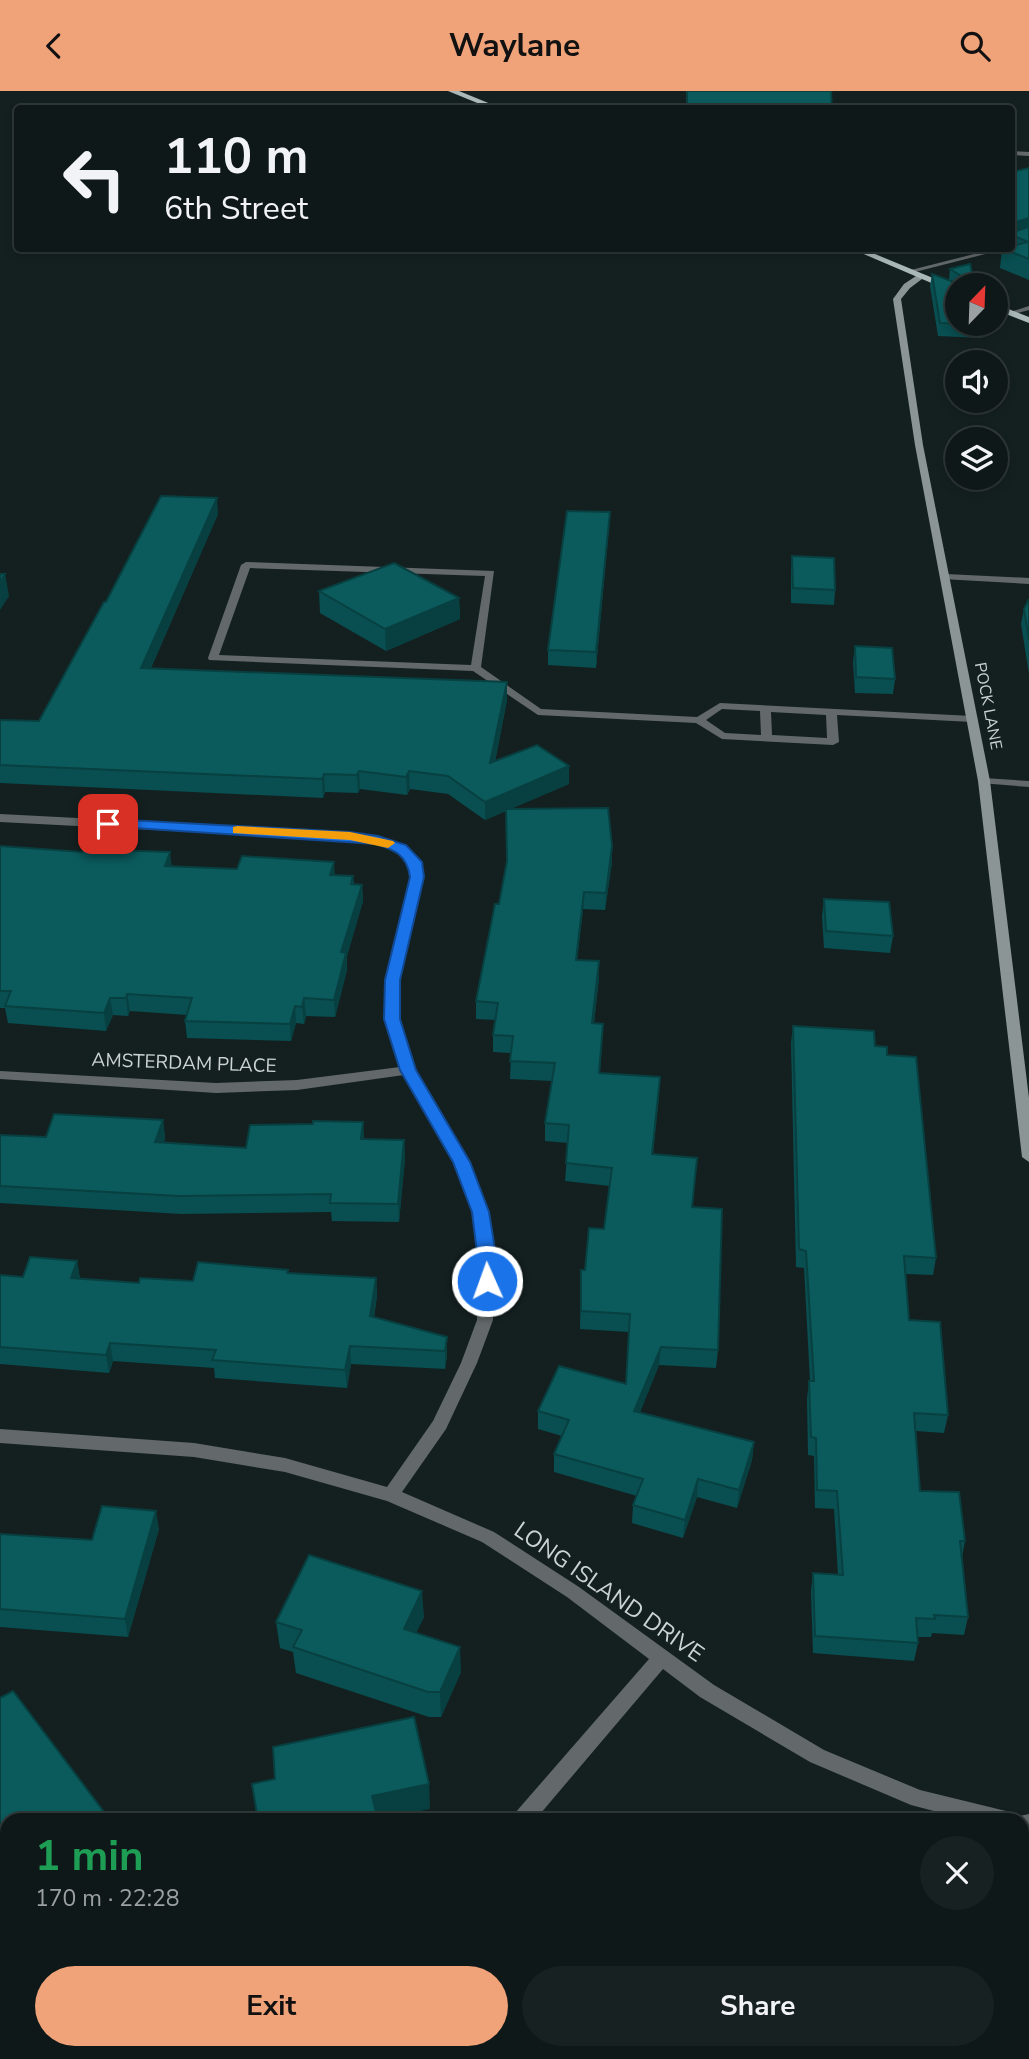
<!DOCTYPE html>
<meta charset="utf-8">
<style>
:root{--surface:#0f1818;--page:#182121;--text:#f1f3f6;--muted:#9ba0a2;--line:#2f3737;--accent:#f0a279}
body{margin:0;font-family:"Nunito Sans",sans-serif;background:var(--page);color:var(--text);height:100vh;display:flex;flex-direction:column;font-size:26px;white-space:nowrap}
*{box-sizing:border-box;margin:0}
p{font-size:23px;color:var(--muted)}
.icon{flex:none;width:38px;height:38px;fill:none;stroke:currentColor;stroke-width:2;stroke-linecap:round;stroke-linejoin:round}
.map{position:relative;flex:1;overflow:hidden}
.details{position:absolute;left:0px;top:1722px;width:1029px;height:247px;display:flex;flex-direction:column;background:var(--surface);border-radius:21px 21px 0 0;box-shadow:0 4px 10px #0003,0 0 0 2px var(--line)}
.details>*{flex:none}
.banner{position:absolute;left:14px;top:14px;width:1001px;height:147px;border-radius:7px;box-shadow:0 4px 10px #0003,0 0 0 2px var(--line);background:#0f1818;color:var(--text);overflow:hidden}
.needle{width:46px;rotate:23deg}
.buttons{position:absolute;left:945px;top:182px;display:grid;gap:14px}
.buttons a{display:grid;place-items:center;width:63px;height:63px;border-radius:50%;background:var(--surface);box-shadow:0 4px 10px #0003,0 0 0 2px var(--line);font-size:35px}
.pin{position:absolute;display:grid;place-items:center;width:60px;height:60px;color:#fff;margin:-30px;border-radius:14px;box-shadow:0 4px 10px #0006}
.me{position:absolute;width:77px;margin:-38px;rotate:358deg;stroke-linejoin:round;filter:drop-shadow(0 0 5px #0008)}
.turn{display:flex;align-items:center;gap:24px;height:147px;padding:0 35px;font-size:32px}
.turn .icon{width:91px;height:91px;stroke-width:2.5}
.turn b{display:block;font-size:49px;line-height:60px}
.round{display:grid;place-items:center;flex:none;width:74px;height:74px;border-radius:37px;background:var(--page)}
.summary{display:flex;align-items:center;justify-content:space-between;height:119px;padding:0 35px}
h1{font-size:42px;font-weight:700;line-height:52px;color:#1e9e55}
.cta{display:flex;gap:14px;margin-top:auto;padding:14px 35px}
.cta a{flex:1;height:80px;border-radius:42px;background:var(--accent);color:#111;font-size:28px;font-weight:700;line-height:80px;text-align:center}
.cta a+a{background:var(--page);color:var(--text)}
header{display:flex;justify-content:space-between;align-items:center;height:91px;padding:0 35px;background:var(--accent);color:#111;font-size:32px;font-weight:700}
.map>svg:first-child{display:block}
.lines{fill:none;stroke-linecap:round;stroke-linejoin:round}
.lane{fill:#63696a;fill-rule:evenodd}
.street{fill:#63696a;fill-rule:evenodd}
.secondary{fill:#8b9596;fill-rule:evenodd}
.primary{fill:#abb8b8;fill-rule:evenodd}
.wall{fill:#094e50}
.shaded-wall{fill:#084041}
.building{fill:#0b5b5d;stroke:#084041;stroke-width:2}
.route{fill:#1a73e8;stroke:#114b97;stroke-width:2}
.slow{fill:#f59e0b}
.labels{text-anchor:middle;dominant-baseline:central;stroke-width:7;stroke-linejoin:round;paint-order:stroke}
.far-street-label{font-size:16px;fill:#cbd3d3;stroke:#142020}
.street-label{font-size:19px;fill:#cbd3d3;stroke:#142020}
.near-street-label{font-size:23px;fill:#cbd3d3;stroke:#142020}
</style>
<header><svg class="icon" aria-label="back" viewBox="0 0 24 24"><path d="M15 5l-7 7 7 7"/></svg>Waylane<svg class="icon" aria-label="search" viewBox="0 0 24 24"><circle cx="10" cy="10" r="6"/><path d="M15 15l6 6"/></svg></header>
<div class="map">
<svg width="1029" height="1968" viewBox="0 0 1029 1968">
<rect width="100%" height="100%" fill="#142020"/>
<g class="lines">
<!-- lane -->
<g class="lane">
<path d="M994 158H1005L911 182 907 180Z"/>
<path d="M1029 215V219L1011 224 1007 222Z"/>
<path d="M246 471 494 480 481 576 541 618 697 626 720 612 972 625 978 628 972 631 837 624 839 651 833 654 722 648 696 632 538 624 473 580 209 569 208 567 241 474ZM250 477 485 485 471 574 219 564ZM722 618 760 620 761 644 725 642 706 629ZM771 621 826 624 827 647 772 644Z"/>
</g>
<!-- street -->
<g class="street">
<path d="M1012 60 1029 61V65L1012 64Z"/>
<path d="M946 483 1029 487V493L942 488 941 486Z"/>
<path d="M984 687 1029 690V696L980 692V688Z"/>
<path d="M0 723 350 741C385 746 413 747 423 786L400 889 399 928 415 979 469 1071 489 1121 496 1171 493 1229 477 1272 446 1338 402 1401 494 1441 579 1496 714 1594 824 1659 920 1699 1006 1720 1013 1722 1015 1726 1029 1723V1741H1022V1729H968L911 1714 810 1671 700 1606 663 1578 535 1729H512L515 1722 649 1568 567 1506 482 1451 387 1410 285 1381 194 1366 0 1352V1338L194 1352 285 1367 387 1396 433 1330 461 1272 477 1229 480 1171 473 1121 455 1071 404 984 297 999 216 1002 0 988V980L216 992 297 989 400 976 385 928 386 889 411 786C402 753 380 752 350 749L0 731Z"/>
<path d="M311 1962H335L333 1968H308Z"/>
</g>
<!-- secondary -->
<path class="secondary" d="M919 183 926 185 910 197 901 208 923 354 990 690 1029 1007V1071L1022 1066 978 690 915 354 893 208 904 193Z"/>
<!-- primary -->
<g class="primary">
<path d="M448 0H459L503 18H492Z"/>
<path d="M852 158H863L957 197V203Z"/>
<path d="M996 213 1029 226V232L996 219Z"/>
</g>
</g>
<!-- wall -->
<g class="wall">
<path d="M1029 77V189L1000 177 1002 158H1012V81Z"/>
<path d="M970 173 984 234 982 247 938 245 930 195 932 183 949 189 950 178Z"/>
<path d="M218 423 151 577 507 591V609L495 671 569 675V693L510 718 612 771 605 819 583 818 577 869 599 887 594 932 602 950 600 982 659 1004 653 1063 693 1116 718 1259 716 1277 659 1274 640 1321 754 1351 752 1369 737 1417 697 1406 683 1447 632 1432 633 1414 637 1405 554 1381V1363L562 1345 538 1338V1320L626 1293 629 1241 580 1238 581 1179H585L604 1138 610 1095 565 1090 568 1052 545 1050V1032L552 990 510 988 511 962 493 961V944L496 929 476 928V910L499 813 507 772 506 720 485 729 448 703 410 698 407 704 360 698 358 702 325 701 323 707 0 692V629L39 630 106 511Z"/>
<path d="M609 435 596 577 548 574V559Z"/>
<path d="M792 465 835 499 834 514 791 512V480Z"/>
<path d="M319 500 459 507 460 528 386 560 320 522Z"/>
<path d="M1029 508V583L1021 533 1024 518Z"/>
<path d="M855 555 895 588 893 603 855 602 853 571Z"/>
<path d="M0 755 171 775 353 785 354 793 362 794 363 810 347 865V879L335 926 306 925 304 933 296 932 291 950 187 947 185 930 187 924 130 920 128 925 113 924 106 940 8 932 5 917H0Z"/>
<path d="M824 808 893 845 890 862 824 857 822 825Z"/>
<path d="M793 935 875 955 887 964 936 1167 933 1184 906 1183 909 1229 948 1324 944 1342 916 1340 920 1400 965 1450 962 1466 968 1526 964 1544 932 1542 931 1546H917L918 1552 914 1570 813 1562 811 1500 813 1482 838 1484 834 1418 815 1417 814 1365 808 1364 807 1308 809 1290H810L804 1177 796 1176 791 952Z"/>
<path d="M163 1029 165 1047 164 1051 246 1057 313 1033 363 1031 364 1048 404 1049 405 1067 399 1131 332 1130 331 1121 181 1123 0 1112V1044L46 1046Z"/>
<path d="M77 1170 80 1188 139 1192 193 1190 288 1179 289 1183 376 1187 377 1205 374 1227 447 1246V1264L445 1278 351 1273 347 1297 215 1287 214 1277 113 1270 109 1282 0 1273V1184L23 1186Z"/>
<path d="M159 1438 128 1546 0 1536V1537V1443L92 1449Z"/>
<path d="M424 1526 416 1541 461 1581 441 1626H429L296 1582 293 1561 280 1557 276 1531Z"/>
<path d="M0 1607 7 1729V1818L0 1807Z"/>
<path d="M556 1962 704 1968H555Z"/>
<path d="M788 1962H808L807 1964Z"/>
<path d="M910 1962H1016L1014 1968Z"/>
</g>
<!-- shaded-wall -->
<g class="shaded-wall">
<path d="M1029 127V141L1012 144 1013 132Z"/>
<path d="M217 407 218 423 143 594 141 577Z"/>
<path d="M610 421 609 435 596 577V561Z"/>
<path d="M5 483 9 505 0 519V491Z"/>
<path d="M459 507 460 528 386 560 385 538Z"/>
<path d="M507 591V609L491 690 490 672Z"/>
<path d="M569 675V693L485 729V711Z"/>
<path d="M359 680 360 698 358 702 357 684Z"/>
<path d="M409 680 410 698 407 704 406 686Z"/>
<path d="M324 683 325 701 323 707 322 688Z"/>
<path d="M612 755V771L605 819 606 802Z"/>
<path d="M170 761 172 778 165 775Z"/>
<path d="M334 771 335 787 330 784Z"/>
<path d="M362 794 363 810 347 865V879L335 926 334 909 341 861Z"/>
<path d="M584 801 583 818 575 886 576 869Z"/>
<path d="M599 870V887L592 950V932Z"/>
<path d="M127 903 130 920 128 925 126 907Z"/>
<path d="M110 907 113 924 106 940 104 922Z"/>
<path d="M304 907 306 925 304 933 302 916Z"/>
<path d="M295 915 296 932 291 950 290 933Z"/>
<path d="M163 1029 165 1047 158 1068 155 1051Z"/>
<path d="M363 1031 364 1048H361Z"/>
<path d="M404 1049 405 1067 399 1131 398 1113Z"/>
<path d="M77 1170 80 1188 71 1187Z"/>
<path d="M376 1187 377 1205 371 1243 370 1225Z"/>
<path d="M447 1246V1264L445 1278V1260Z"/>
<path d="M110 1252 113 1270 109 1282 106 1264Z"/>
<path d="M350 1255 351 1273 347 1297 345 1279Z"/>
<path d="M661 1256 659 1274 633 1338 634 1320Z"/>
<path d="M754 1351 752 1369 737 1417 739 1399Z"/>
<path d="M698 1388 697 1406 683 1447 685 1429Z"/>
<path d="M156 1420 159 1438 128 1546 125 1528Z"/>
<path d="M422 1500 424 1526 406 1563 404 1538Z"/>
<path d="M460 1556 461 1581 441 1626 440 1601Z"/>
<path d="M429 1693 430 1718 377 1729 372 1705Z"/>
<path d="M78 1962H91L90 1968H77Z"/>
</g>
<!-- building -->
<g class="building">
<path d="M687 0H831L832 18H687Z"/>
<path d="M1029 77V127L1013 132 1012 137 1016 140 1029 136V168L1004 158H1012V155L1028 151 1012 144V81Z"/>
<path d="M970 173 975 194H957V233H984V234L940 232 932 183 959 193 961 185 950 178Z"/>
<path d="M161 405 217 407 141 577 507 591 490 672 537 654 569 675 485 711 448 685 409 680 406 686 359 680 357 684 324 683 322 688 0 674V629L39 630 104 511H106Z"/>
<path d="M567 420 610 421 596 561 548 559Z"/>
<path d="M792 465 834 467 835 499 793 497Z"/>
<path d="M394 472 459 507 385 538 319 500Z"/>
<path d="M0 483H5L0 491Z"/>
<path d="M1029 508V549L1024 518Z"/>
<path d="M855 555 892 557 895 588 856 586Z"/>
<path d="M608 717 612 755 606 802 584 801 576 869 599 870 592 932 603 933 599 982 660 986 652 1063 697 1067 692 1116 722 1118 718 1259 661 1256 634 1320 754 1351 739 1399 698 1388 685 1429 633 1414 643 1388 554 1363 569 1329 538 1320 559 1275 626 1293 630 1223 581 1220V1179H585L589 1137 604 1138 612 1077 566 1072 569 1034 545 1032 555 972 510 970 513 945 493 944 498 912 476 910 495 813H499L507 770 506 718Z"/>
<path d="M0 755 82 761 83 758 170 761 165 775 237 778 242 765 334 771 330 784 353 785 351 793 362 794 341 861 346 862 334 909 304 907 302 916 295 915 290 933 185 930 192 907 127 903 126 907H110L104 922 5 915 11 900H0Z"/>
<path d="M824 808 889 811 893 845 826 840Z"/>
<path d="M793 935 874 940 875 955 887 956V964L916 966 936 1167 904 1165 909 1229 940 1231 948 1324 914 1322 920 1400 959 1401 965 1450H960L968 1526 934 1524 935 1528 916 1527 918 1552 815 1545 813 1482 843 1484 837 1400 817 1399 816 1347 811 1346 809 1290H814L806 1160 799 1158Z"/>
<path d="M54 1023 163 1029 155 1051 246 1057 250 1034 313 1033V1030L363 1031 361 1048 404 1049 398 1113 330 1112 331 1103 179 1105 0 1095V1044L46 1046Z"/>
<path d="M30 1166 77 1170 71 1187 139 1192 140 1187 193 1190 198 1171 288 1179 287 1182 376 1187 370 1225 447 1246 445 1260 350 1255 345 1279 212 1269 216 1259 110 1252 106 1264 0 1256V1184L23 1186Z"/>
<path d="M102 1415 156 1420 125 1528 0 1518V1443L92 1449Z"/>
<path d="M309 1464 422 1500 404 1538 460 1556 440 1601H428L293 1556 302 1539 276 1531Z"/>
<path d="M13 1600 110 1729H7V1805L0 1794V1607Z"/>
<path d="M414 1626 429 1693 372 1705 378 1729H258L252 1693 275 1688 273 1656Z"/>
<path d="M0 1888 7 1889V1962H78L77 1968H0Z"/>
<path d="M556 1962H704V1968H619L556 1963Z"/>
</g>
<!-- route -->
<path class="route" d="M108 728 350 741 378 745 406 754 422 771 424 786 400 889V928L416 979 470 1071 489 1121 497 1171 493 1195H481L472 1121 453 1071 400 979 384 928 385 889 410 786C407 764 395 759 376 753L103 735 101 733Z"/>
<!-- slow -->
<path class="slow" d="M237 735 350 741 393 750 395 752 388 757 350 749 233 742V736Z"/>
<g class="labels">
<!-- far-street labels -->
<g class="far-street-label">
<text transform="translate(988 615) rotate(79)">POCK LANE</text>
</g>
<!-- street labels -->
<g class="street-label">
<text transform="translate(184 972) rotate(2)">AMSTERDAM PLACE</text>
</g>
<!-- near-street labels -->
<g class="near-street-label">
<text transform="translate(609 1501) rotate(35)">LONG ISLAND DRIVE</text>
</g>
</g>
</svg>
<div class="buttons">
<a><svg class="needle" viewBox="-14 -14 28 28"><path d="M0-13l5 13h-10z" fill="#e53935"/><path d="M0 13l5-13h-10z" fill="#9ba0a2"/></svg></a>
<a><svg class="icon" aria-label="sound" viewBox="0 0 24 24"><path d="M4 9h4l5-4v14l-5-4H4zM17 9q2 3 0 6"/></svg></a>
<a><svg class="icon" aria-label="layers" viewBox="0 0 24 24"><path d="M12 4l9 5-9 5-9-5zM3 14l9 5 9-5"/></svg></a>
</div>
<div class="pin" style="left:108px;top:733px;background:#d93025"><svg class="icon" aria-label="arrive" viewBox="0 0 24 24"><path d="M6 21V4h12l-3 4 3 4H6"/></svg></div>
<svg class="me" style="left:487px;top:1190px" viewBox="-20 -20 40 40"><circle r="17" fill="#1a73e8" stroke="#fff" stroke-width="3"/><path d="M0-11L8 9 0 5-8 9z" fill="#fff"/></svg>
<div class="banner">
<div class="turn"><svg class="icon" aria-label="left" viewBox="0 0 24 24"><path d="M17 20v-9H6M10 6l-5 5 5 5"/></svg><div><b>110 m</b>6th Street</div></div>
</div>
<section class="details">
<div class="summary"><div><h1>1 min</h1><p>170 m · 22:28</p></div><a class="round"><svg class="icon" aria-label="close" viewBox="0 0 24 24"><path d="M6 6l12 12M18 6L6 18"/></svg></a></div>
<div class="cta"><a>Exit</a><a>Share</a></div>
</section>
</div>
